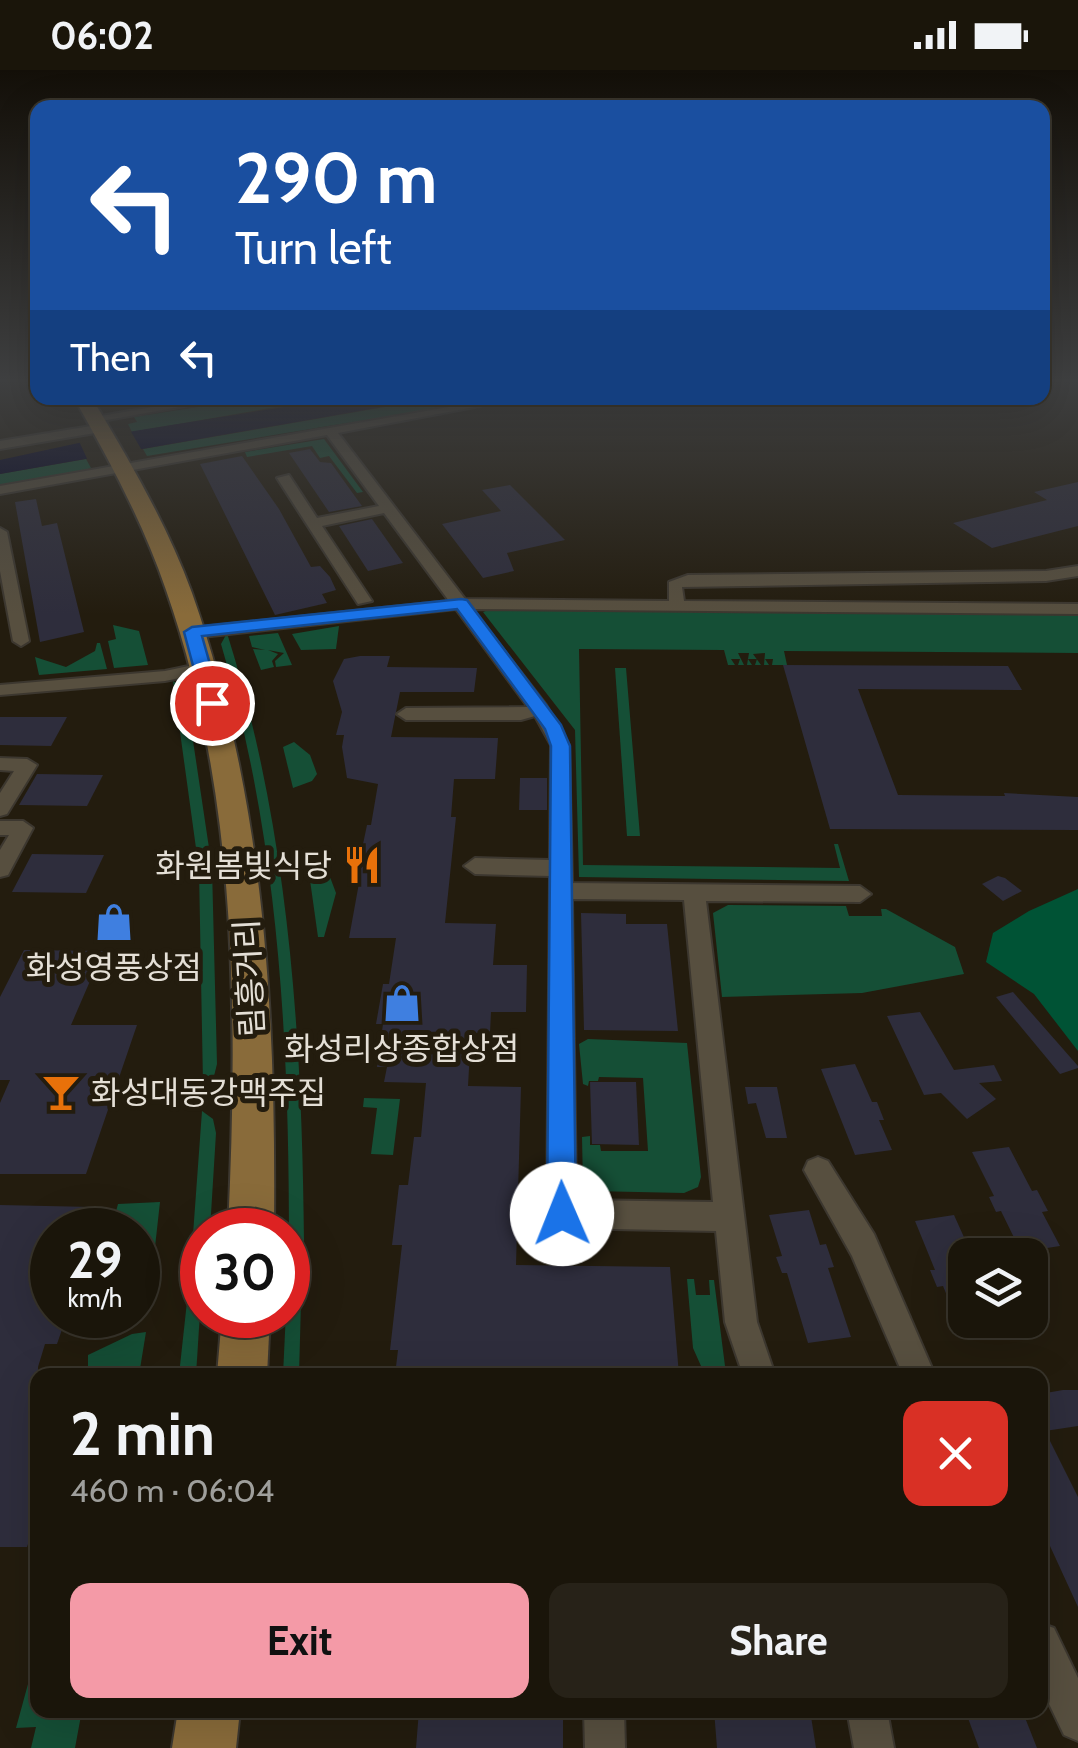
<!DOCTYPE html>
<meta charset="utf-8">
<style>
:root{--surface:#1a150a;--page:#272218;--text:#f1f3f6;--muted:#9f9f9c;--line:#38342b;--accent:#f49aa7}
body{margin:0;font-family:Cabin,"Noto Sans KR",sans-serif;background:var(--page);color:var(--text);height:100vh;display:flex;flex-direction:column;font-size:38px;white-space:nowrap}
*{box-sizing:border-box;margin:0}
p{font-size:32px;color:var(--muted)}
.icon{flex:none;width:55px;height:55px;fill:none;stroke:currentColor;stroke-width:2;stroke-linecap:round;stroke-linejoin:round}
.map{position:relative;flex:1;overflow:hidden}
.panel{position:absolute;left:30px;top:1298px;width:1018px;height:350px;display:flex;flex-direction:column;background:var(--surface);border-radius:20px;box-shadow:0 10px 40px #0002,0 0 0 2px var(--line)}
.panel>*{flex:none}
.top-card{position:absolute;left:30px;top:30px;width:1020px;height:305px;border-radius:20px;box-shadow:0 10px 40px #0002,0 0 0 2px var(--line);background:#1a4fa0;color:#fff;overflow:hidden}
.controls{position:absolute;left:948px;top:1168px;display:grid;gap:20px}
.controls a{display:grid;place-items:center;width:100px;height:100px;border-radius:20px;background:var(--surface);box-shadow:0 10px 40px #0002,0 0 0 2px var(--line);font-size:50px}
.speed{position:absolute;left:30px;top:1138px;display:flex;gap:20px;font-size:50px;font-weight:700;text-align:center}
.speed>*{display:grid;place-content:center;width:130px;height:130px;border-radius:50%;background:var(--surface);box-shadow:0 10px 40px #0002,0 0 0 2px var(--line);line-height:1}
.speed small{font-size:25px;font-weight:400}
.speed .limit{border:15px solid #d22;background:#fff;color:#111}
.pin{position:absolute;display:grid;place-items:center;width:85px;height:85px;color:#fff;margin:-42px;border:5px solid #fff;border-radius:50%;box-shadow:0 2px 10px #0007}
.me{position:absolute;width:110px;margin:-55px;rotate:359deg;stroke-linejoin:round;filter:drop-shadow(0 0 8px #0008)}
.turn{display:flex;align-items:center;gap:35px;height:210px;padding:0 40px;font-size:45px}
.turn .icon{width:130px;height:130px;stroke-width:2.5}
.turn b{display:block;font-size:70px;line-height:85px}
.then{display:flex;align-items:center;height:95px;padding:0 40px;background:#0003;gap:20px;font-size:38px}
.round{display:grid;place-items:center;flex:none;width:105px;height:105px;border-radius:20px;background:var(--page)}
.headline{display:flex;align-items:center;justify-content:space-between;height:170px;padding:0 40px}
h1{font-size:60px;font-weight:700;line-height:75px}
.primary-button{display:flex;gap:20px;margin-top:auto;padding:20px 40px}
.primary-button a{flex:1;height:115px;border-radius:20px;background:var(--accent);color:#111;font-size:40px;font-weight:700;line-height:115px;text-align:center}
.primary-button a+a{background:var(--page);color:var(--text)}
.status{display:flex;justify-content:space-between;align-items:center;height:70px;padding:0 50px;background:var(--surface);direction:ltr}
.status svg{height:28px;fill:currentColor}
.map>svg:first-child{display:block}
.green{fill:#154f36}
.forest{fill:#005335}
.water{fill:#000127}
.pier{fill:#231c0e}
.building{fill:#2e2d3c}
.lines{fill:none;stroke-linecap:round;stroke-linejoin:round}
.minor-casing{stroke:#3c372f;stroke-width:4}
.primary-casing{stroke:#3c372f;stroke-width:4}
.minor{fill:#574f3f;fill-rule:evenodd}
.primary{fill:#896b3a;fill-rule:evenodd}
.route{fill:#1a73e8;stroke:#114b97;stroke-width:2.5}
.labels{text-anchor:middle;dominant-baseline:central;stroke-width:10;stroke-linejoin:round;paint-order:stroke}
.poi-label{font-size:32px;fill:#e4dfd6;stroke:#231c0e}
.street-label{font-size:32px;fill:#e4dfd6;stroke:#231c0e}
</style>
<div class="status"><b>06:02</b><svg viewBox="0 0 49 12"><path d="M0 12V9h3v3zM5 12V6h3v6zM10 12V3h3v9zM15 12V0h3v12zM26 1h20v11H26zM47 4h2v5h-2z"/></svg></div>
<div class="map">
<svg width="1078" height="1678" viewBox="0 0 1078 1678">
<rect width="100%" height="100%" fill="#231c0e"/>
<!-- green -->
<g class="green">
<path d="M256 328H327L132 362 128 354 137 352 134 347Z"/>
<path d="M437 328H507L153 388 364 350 153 385 147 386 143 379Z"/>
<path d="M324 369 363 422 357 423 329 386 320 388 312 376 247 387 245 382Z"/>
<path d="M86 389 91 398 80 402 0 416 54 405 0 415V404Z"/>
<path d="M491 539 1078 544V583L784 581 787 595H772L773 589H765L769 595H764L765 583 753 584 761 595H755L757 589H748L752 595H747L749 583H738L744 595H738L740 589H731L735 595H728L724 580 579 579 583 795 840 798 834 774H838L849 811 579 807 575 660 483 542Z"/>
<path d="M113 555 139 561 148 595 114 598 108 571 116 569Z"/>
<path d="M339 556 336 579 301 580 292 564Z"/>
<path d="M227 563C289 761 302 964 304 1171L289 1173C289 970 279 770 221 574Z"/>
<path d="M278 563 292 595 276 597 275 591 284 583 268 580 278 584 272 591 274 597 261 600 253 579 265 580 252 577 249 566Z"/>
<path d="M97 573H100L107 599 39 605 35 587 66 597 95 581Z"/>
<path d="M615 598H626L640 766H627Z"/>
<path d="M173 611 185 617 212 798 217 994 214 1006 203 1013 199 800Z"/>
<path d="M294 672 310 685 317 704 312 711 293 718 283 677Z"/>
<path d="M308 796 327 799 336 823 324 867H318Z"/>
<path d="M728 835 846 836 849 846H882L881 839H886L955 877 964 904 862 923 722 927 713 843Z"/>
<path d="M588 969 687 973 701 1107 698 1117 684 1123 591 1121 583 1116 582 1067 590 1066V1075H600L601 1081H648L643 1008 599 1007 598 1011H589L588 1016 583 1014 579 974Z"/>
<path d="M364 1028 400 1029 393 1085 371 1084 377 1038 363 1037Z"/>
<path d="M202 1041 213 1049 216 1063 210 1160H202V1190L191 1192Z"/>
<path d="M160 1132 148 1240 138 1241V1160H111L118 1134Z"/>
<path d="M302 1197 299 1305H283L288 1199Z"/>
<path d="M687 1209H694L696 1225H710L709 1210H714L725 1296 721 1305H705L693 1278Z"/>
<path d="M202 1212 196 1305H179L189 1213Z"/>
<path d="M146 1262 139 1305H88V1285L132 1264Z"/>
<path d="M37 1581 38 1640H82L75 1678H31L36 1657 16 1658Z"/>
</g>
<!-- forest -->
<path class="forest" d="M1078 819V981L1034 924 986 892 993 863 1029 841Z"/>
<!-- water -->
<path class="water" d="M341 328H433L0 404V390L134 361Z"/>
<!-- pier -->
<path class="pier" d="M130 360 144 384 89 393 78 369Z"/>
<!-- building -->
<g class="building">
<path d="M310 379 320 392 331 393 362 436 329 442 289 383Z"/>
<path d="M242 386 279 439 311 497 320 496 330 507 336 520 322 524 327 533 275 545 200 394Z"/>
<path d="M1078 412V456L992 478 953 453 1047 430 1034 422Z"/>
<path d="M510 415 565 470 507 483 514 501 483 508 442 454 501 441 482 420Z"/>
<path d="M36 429 42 456 57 453 84 562 40 572 15 432Z"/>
<path d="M372 449 403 493 368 501 339 456Z"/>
<path d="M360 586H390L387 597 477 598 474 622H400L391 667 498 668 495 709H454L451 747H456L445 853 496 854 493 895H527L526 942H491L490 963H471L468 1016 521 1017 516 1195 670 1197 679 1305H395L398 1280H390L402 1175H392L399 1115H408L414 1067H421L426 1013 384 1012 387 997H377L383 954H376L383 914H389L396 868H349L361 802H352L358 774H363L367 755H371L378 714 347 708 342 677 344 665H336L342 642 333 611 344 589Z"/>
<path d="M783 595 1008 596 1022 620 858 619 898 725 1005 726 1004 723 1078 727V760L830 759Z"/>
<path d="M0 647H67L51 676 0 675Z"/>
<path d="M37 704 103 705 87 736 19 735Z"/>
<path d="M520 708H547V740H519Z"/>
<path d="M32 784 104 785 86 823 12 822Z"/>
<path d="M998 806 1005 808 1022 821 1003 831 982 814Z"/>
<path d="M581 843 626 844V854H667L678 961 584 960Z"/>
<path d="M24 880 103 881 71 955H137L86 1104H0V1033L10 1010H0V927Z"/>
<path d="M1013 922 1078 996V998L1060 1004 996 927Z"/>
<path d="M920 942 954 1000 994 995 1002 1011 979 1013 996 1029 967 1049 941 1023 924 1025 887 946Z"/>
<path d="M855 994 872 1032H877L884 1050H879L892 1080 855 1085 821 999Z"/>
<path d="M590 1012H636L639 1075 592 1074Z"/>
<path d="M745 1017H777L787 1068H766L756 1033 748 1034Z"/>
<path d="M1009 1077 1032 1121 1037 1120 1048 1141 1042 1142 1060 1176 1021 1182 1001 1141 996 1142 989 1127 994 1126 972 1082Z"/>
<path d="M0 1135 93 1137 85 1160H52V1245H67L57 1274H45L38 1297V1444L27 1477H0Z"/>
<path d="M809 1140 820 1175 826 1174 834 1197 828 1198 851 1267 808 1273 787 1203H782L776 1187 782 1186 769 1145Z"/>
<path d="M954 1145 972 1185H965V1269L943 1216 937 1217 930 1200H935L915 1151Z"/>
<path d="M1063 1320H1078V1356L1045 1361 1078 1427V1537L1050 1476 1044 1477 1040 1469V1324Z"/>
<path d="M419 1640H563V1678H416Z"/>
<path d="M714 1640H810L816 1678H717Z"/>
<path d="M965 1640H1022L1037 1678H979Z"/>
</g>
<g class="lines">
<!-- minor casing -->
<g class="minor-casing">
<g id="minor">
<path d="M204 328H229L96 352 90 348Z"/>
<path d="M500 328H522L338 363 465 529 669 531V512L688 505 1046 501 1078 496V506L1046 511 682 517 684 531 1078 534V544L472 539 546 635 569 675 572 813 860 816 871 824 860 832 706 831 757 1252 775 1305H743L725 1252 716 1161 562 1158 552 1154 547 1144 550 806 475 804 464 796 475 788 550 790 551 675 535 646 521 650H406L397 644 406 638 528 637 456 539 193 568 185 563 193 558 449 531 384 443 322 456 372 531 358 534 277 408 289 405 317 448 379 436 327 365 0 424V416ZM572 829 684 830 713 1132 576 1130Z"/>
<path d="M103 354 107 355V361L0 379V371Z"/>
<path d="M0 458 7 462 29 571 21 576 13 571 0 501Z"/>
<path d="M203 593 212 598 209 602 165 611 0 625V615L165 601Z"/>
<path d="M0 688 27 689 37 695 7 744 0 746V723L14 701 0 700Z"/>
<path d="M0 751H23L33 758 8 805 0 807V780L9 765H0Z"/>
<path d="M818 1087 828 1091 874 1164 935 1305H903L852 1186 804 1100 808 1091Z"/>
<path d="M1040 1553 1054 1558 1078 1608V1671L1064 1665 1040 1615Z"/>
<path d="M584 1640H624L625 1678H585Z"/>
<path d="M847 1640H887L894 1678H854Z"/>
</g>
</g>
<!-- primary casing -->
<g class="primary-casing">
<g id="primary">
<path d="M74 328H92C129 390 167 454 192 523 265 729 276 943 274 1160H228C238 946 238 725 166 520 143 452 109 390 74 328Z"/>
<path d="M222 1245H270L267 1305H217Z"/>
<path d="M178 1640H240L236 1678H172Z"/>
</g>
</g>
<!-- minor -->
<use href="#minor" class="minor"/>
<!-- primary -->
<use href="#primary" class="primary"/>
</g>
<!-- sky -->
<linearGradient id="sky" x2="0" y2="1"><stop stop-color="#130f08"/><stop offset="0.57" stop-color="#3f4041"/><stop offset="1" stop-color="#3f4041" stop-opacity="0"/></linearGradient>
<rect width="1078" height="545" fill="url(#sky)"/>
<!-- route -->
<path class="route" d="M461 529 467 530 561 655 570 676 576 1144 572 1154 562 1159 551 1154 547 1144 551 676 545 659 457 539 202 566 221 633 212 639 203 633 184 562 192 557Z"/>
<!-- icons -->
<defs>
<g id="restaurant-bare" transform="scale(3)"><path d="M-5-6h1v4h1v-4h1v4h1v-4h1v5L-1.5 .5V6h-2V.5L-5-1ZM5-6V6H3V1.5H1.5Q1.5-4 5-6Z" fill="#e8710a" stroke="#231c0e" stroke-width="2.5" paint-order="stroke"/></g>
<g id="shop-bare" transform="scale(3)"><path d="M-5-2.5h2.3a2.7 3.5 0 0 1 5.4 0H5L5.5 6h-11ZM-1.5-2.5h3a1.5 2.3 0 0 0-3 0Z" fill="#3f7fe0" stroke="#231c0e" stroke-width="2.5" paint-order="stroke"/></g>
<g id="bar-bare" transform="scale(3)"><path d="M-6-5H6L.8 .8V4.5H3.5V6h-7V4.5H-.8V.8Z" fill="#e8710a" stroke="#231c0e" stroke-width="2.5" paint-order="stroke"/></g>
</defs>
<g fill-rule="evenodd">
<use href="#restaurant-bare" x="362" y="795"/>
<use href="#shop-bare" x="114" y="852"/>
<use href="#shop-bare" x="402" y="933"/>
<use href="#bar-bare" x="61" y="1022"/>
</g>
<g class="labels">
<!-- poi labels -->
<g class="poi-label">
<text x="332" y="795" text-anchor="end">화원봄빛식당</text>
<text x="114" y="897">화성영풍상점</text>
<text x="402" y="978">화성리상종합상점</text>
<text x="91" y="1022" text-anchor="start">화성대동강맥주집</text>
</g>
<!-- street labels -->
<g class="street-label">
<text transform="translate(249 908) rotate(-93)">림흥거리</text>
</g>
</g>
</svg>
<div class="controls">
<a><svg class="icon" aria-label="layers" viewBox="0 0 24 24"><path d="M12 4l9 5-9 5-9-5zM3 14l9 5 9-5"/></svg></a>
</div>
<div class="speed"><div>29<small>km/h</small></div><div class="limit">30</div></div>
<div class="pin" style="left:212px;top:633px;background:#d93025"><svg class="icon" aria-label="arrive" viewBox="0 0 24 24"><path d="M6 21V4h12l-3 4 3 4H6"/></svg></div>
<svg class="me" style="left:562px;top:1144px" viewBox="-20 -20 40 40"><circle r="19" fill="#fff"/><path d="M0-13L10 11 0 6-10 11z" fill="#1a73e8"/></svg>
<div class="top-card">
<div class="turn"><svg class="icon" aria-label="left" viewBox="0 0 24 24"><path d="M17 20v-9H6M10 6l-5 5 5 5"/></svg><div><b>290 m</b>Turn left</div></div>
<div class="then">Then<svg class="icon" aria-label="left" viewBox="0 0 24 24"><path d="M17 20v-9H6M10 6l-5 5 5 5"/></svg></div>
</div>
<section class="panel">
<div class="headline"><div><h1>2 min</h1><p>460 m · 06:04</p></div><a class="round" style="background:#d93025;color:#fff"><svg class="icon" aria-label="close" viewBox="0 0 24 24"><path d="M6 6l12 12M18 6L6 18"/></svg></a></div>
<div class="primary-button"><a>Exit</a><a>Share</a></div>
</section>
</div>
